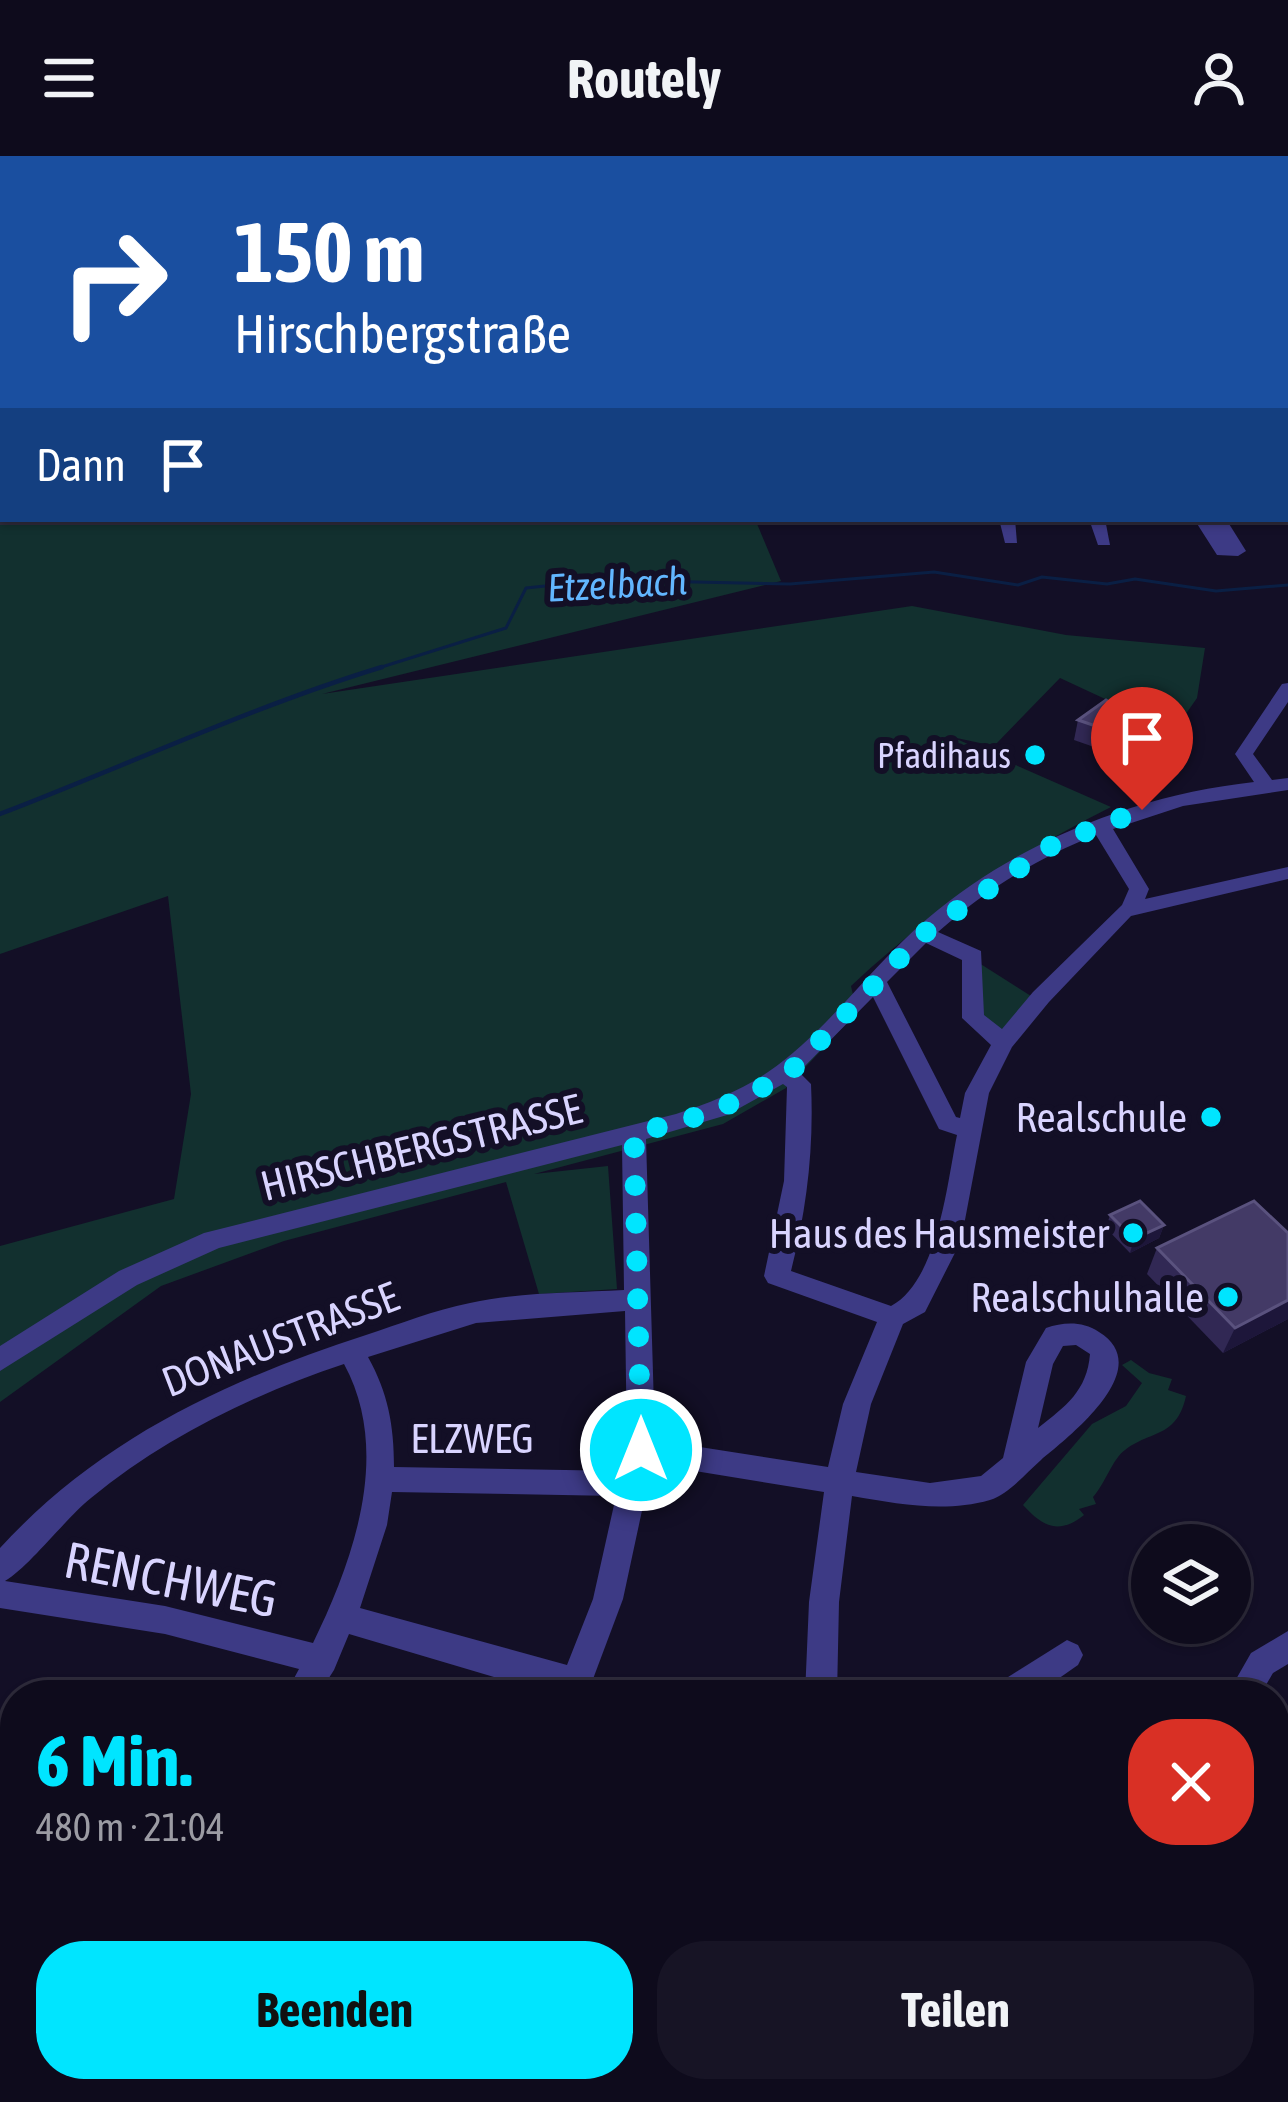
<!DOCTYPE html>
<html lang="de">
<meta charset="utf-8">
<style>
:root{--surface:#0e0b1c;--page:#171425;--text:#f1f3f6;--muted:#9b9ba3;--line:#2e2b3b;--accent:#00e5ff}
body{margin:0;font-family:"Asap Condensed",sans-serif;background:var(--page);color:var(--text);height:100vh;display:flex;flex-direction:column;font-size:45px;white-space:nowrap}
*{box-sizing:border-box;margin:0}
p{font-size:39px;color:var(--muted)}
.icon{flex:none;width:66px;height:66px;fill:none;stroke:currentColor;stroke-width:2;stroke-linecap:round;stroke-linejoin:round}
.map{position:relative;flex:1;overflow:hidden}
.panel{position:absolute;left:0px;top:1524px;width:1290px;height:423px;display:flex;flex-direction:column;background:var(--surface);border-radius:48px 48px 0 0;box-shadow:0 3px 9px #0004,0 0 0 3px var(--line)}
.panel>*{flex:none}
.banner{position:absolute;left:0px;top:0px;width:1290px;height:366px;box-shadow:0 3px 9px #0004,0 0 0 3px var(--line);background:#1a4fa0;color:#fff;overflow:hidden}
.buttons{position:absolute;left:1131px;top:1368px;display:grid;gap:24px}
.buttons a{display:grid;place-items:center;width:120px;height:120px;border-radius:50%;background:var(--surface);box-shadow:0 3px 9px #0004,0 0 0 3px var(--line);font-size:60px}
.pin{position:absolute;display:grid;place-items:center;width:102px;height:102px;color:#fff;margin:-123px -51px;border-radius:50% 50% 50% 0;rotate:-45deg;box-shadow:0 0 12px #0007}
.pin .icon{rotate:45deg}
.me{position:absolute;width:132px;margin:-66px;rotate:0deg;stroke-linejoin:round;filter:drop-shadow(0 0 9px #0008)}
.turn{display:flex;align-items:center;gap:42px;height:252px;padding:0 36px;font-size:54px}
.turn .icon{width:156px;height:156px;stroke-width:2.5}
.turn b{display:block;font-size:84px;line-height:102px}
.then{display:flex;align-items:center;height:114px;padding:0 36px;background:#0003;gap:24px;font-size:45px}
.round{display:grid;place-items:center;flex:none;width:126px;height:126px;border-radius:48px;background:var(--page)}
.overview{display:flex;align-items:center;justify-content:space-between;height:204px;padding:0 36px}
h1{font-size:72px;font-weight:700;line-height:90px;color:var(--accent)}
.action{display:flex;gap:24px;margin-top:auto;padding:24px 36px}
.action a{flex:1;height:138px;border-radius:48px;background:var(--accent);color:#111;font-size:48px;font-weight:700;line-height:138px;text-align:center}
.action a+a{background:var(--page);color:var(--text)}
header{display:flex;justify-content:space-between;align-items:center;height:156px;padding:0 36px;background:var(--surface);font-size:54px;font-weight:700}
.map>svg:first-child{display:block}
.green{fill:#12302f}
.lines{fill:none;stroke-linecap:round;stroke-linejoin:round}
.stream-far1{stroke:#0a1f44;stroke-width:3}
.stream{stroke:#0a1f44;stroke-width:4.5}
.river{fill:#0a1f44;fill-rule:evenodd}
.minor{fill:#3d3a85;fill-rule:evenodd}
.highway{fill:#ff4fa3;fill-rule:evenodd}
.wall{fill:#312854}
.shaded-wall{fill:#1d163a}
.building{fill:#433a66;stroke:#5a527e;stroke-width:3}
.route{stroke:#00e5ff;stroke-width:21;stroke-dasharray:0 37.8}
.poi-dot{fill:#00e5ff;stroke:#130f26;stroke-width:4.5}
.labels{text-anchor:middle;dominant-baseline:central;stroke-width:12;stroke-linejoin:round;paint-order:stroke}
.far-poi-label{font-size:36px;fill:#d9d4ff;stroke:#130f26;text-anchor:end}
.far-water-label{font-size:39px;font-style:italic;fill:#62b6ff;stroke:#130f26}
.poi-label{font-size:42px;fill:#d9d4ff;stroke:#130f26;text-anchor:end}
.street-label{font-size:42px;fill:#d9d4ff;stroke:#130f26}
.near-street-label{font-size:51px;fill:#d9d4ff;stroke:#130f26}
</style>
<header><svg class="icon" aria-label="menu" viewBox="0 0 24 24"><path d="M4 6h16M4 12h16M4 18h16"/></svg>Routely<svg class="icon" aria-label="person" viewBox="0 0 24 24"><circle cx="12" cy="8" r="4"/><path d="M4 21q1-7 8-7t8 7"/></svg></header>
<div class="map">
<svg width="1288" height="1946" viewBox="0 0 1288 1946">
<rect width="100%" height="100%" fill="#130f26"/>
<!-- green -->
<g class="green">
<path d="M0 96 3 363H755L781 425 322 538 912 450 1066 479 1205 492 1197 542 1174 575 1060 522 994 590 952 581 1111 651C1015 699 930 756 851 830L857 856 786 932 723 968 534 1018 608 1010 617 1133 539 1138 506 1026 284 1085 161 1130 0 1246V1090L174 1043 191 938 168 740 0 798Z"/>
<path d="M979 807 1031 840 1002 874 983 869Z"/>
<path d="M1131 1204 1149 1217 1172 1223 1168 1234 1186 1240C1177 1282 1151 1274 1125 1294 1113 1302 1105 1328 1093 1341L1096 1348 1079 1353 1084 1359C1059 1379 1043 1371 1023 1349L1092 1268 1126 1250 1142 1227 1122 1209Z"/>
<path d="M1275 1633 1288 1642V1834L1275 1823Z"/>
</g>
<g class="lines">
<!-- stream-far1 -->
<path class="stream-far1" d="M372 514 506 472 526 432 603 424 790 428 934 416 1018 429 1042 421 1107 428 1135 423 1216 435 1288 429"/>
<!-- stream -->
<path class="stream" d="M0 658C128 609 251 551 382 511"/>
<!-- river -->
<g class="river">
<path d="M950 0H973L976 3H953Z"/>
<path d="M1046 0H1060L1044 3Z"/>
<path d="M1109 0H1149L1152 3H1112Z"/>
<rect x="1287" y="36" width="1" height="8"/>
<rect x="1287" y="78" width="1" height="10"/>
<rect x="1287" y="134" width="1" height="10"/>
</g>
<!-- minor -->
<g class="minor">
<rect x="1287" y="187" width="1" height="10"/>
<rect x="1287" y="234" width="1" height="9"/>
<rect x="1287" y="275" width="1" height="8"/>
<rect x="1287" y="315" width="1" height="10"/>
<rect x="1287" y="348" width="1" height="10"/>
<path d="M999 363H1015L1017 387H1005Z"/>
<path d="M1089 363H1105L1110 389H1098Z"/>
<path d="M1194 363H1210L1215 371 1210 363H1226L1246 395 1238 400 1217 399Z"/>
<path d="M1288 527V546L1253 598 1272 624 1288 622V634L1183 650 1113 673 1149 733 1145 743 1288 711V723L1131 760 1049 846 1012 891 989 937 961 1085 925 1156 903 1168 871 1248 856 1316 930 1327 981 1320 1003 1302 1026 1206 1046 1172C1064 1166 1082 1165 1099 1176 1157 1212 1071 1279 1041 1304 1026 1317 1009 1338 990 1344 944 1357 899 1348 852 1340L839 1446 837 1539H805L809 1446 824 1336 652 1308 623 1443 587 1539H555L349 1478 334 1514 318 1539H285L299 1513 165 1478 0 1452V1392C100 1283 227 1224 366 1179 400 1168 434 1154 470 1147 520 1136 573 1137 624 1134L622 989 219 1092 137 1129 0 1215V1190L119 1115 204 1077 676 958C709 947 740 935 768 916 828 875 871 810 927 763 1017 686 1136 639 1254 626L1235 598 1282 528ZM1096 679 1129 733 1122 749 1033 836 1002 873 984 859 981 795 938 776C984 735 1039 701 1096 679ZM926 787 962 804V862L991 889 965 937 960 962 956 961 887 826ZM873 841 939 973 957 979C947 1027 938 1125 891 1150L791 1115C807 1052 814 992 811 928L799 916ZM783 928 787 931 784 1025 764 1120 768 1127 877 1166 843 1248 828 1311 655 1284 646 983 727 959ZM625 1155 627 1294 622 1315 394 1311C394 1269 388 1237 368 1201L476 1167ZM1076 1189 1090 1198C1087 1235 1066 1250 1038 1272L1053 1208 1063 1190ZM344 1208C392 1296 354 1403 313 1487L165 1450 5 1425C29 1411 65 1363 91 1342 165 1281 254 1238 344 1208ZM392 1336 616 1340 593 1443 567 1509 360 1452 387 1369Z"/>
<path d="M1288 1475V1508L1273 1517 1260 1539H1227L1251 1497Z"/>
<path d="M1067 1484 1078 1489 1083 1499 1078 1509 1035 1539H992L997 1528Z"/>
<path d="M0 1597 15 1603V1636L0 1630Z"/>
<path d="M15 1877V1923L0 1931V1885Z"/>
<path d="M302 1932H342L336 1946H295Z"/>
<path d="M630 1932H670L664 1946H623Z"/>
<path d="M1050 1932H1090L1084 1946H1044Z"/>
</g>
<!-- highway -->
<g class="highway">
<rect x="1230" y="0" width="16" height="3"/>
<rect x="1287" y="19" width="1" height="10"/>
</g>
</g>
<!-- wall -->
<g class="wall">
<path d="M1106 544 1132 585 1114 598 1074 584 1078 564Z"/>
<path d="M1110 1059 1164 1069 1159 1082 1130 1097 1106 1072Z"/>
<path d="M1288 1077V1163L1223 1197 1147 1118 1157 1092Z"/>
</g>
<!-- shaded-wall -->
<g class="shaded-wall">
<path d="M1137 565 1132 585 1114 598 1119 578Z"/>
<path d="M1164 1069 1159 1082 1130 1097 1134 1083Z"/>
<path d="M1288 1144V1163L1223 1197 1235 1172Z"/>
</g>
<!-- building -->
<g class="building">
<path d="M1106 544 1137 565 1119 578 1078 564Z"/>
<path d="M1140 1045 1164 1069 1134 1083 1110 1059Z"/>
<path d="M1254 1045 1288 1077V1144L1235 1172 1157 1092Z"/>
</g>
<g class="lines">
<!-- route -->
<path class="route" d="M641 1294 634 978 713 956 787 919 923 778 1054 688 1142 654"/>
</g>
<!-- markers -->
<g class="poi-dot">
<circle cx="1035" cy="599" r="12"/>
<circle cx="1211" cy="961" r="12"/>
<circle cx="1133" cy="1077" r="12"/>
<circle cx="1228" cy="1141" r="12"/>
</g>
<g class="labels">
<!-- far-poi labels -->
<g class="far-poi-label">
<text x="1011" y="599">Pfadihaus</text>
</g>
<!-- far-water labels -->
<g class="far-water-label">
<text transform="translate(617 428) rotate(-3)">Etzelbach</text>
</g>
<!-- poi labels -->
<g class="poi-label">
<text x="1187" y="961">Realschule</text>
<text x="1109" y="1077">Haus des Hausmeister</text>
<text x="1204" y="1141">Realschulhalle</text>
</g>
<!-- street labels -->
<g class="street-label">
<text transform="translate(421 991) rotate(-14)">HIRSCHBERGSTRASSE</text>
<text transform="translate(280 1183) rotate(-21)">DONAUSTRASSE</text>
<text x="472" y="1282">ELZWEG</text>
</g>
<!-- near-street labels -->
<g class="near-street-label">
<text transform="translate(171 1423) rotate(11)">RENCHWEG</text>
</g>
</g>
</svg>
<div class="buttons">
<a><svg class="icon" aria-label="layers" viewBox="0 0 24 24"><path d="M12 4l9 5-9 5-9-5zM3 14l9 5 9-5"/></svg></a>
</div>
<div class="pin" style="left:1142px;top:654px;background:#d93025"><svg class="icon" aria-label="arrive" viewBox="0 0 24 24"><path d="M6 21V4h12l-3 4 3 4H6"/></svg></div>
<svg class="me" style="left:641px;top:1294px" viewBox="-20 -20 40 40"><circle r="17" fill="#00e5ff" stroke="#fff" stroke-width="3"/><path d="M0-11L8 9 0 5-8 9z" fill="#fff"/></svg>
<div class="banner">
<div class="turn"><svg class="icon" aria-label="right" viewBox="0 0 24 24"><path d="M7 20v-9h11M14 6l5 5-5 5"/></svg><div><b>150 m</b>Hirschbergstraße</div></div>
<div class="then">Dann<svg class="icon" aria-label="arrive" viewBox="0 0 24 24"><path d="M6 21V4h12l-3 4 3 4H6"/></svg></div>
</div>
<section class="panel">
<div class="overview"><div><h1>6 Min.</h1><p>480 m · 21:04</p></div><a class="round" style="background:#d93025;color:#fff"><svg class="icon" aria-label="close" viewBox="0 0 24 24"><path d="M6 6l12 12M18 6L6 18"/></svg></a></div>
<div class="action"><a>Beenden</a><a>Teilen</a></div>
</section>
</div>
